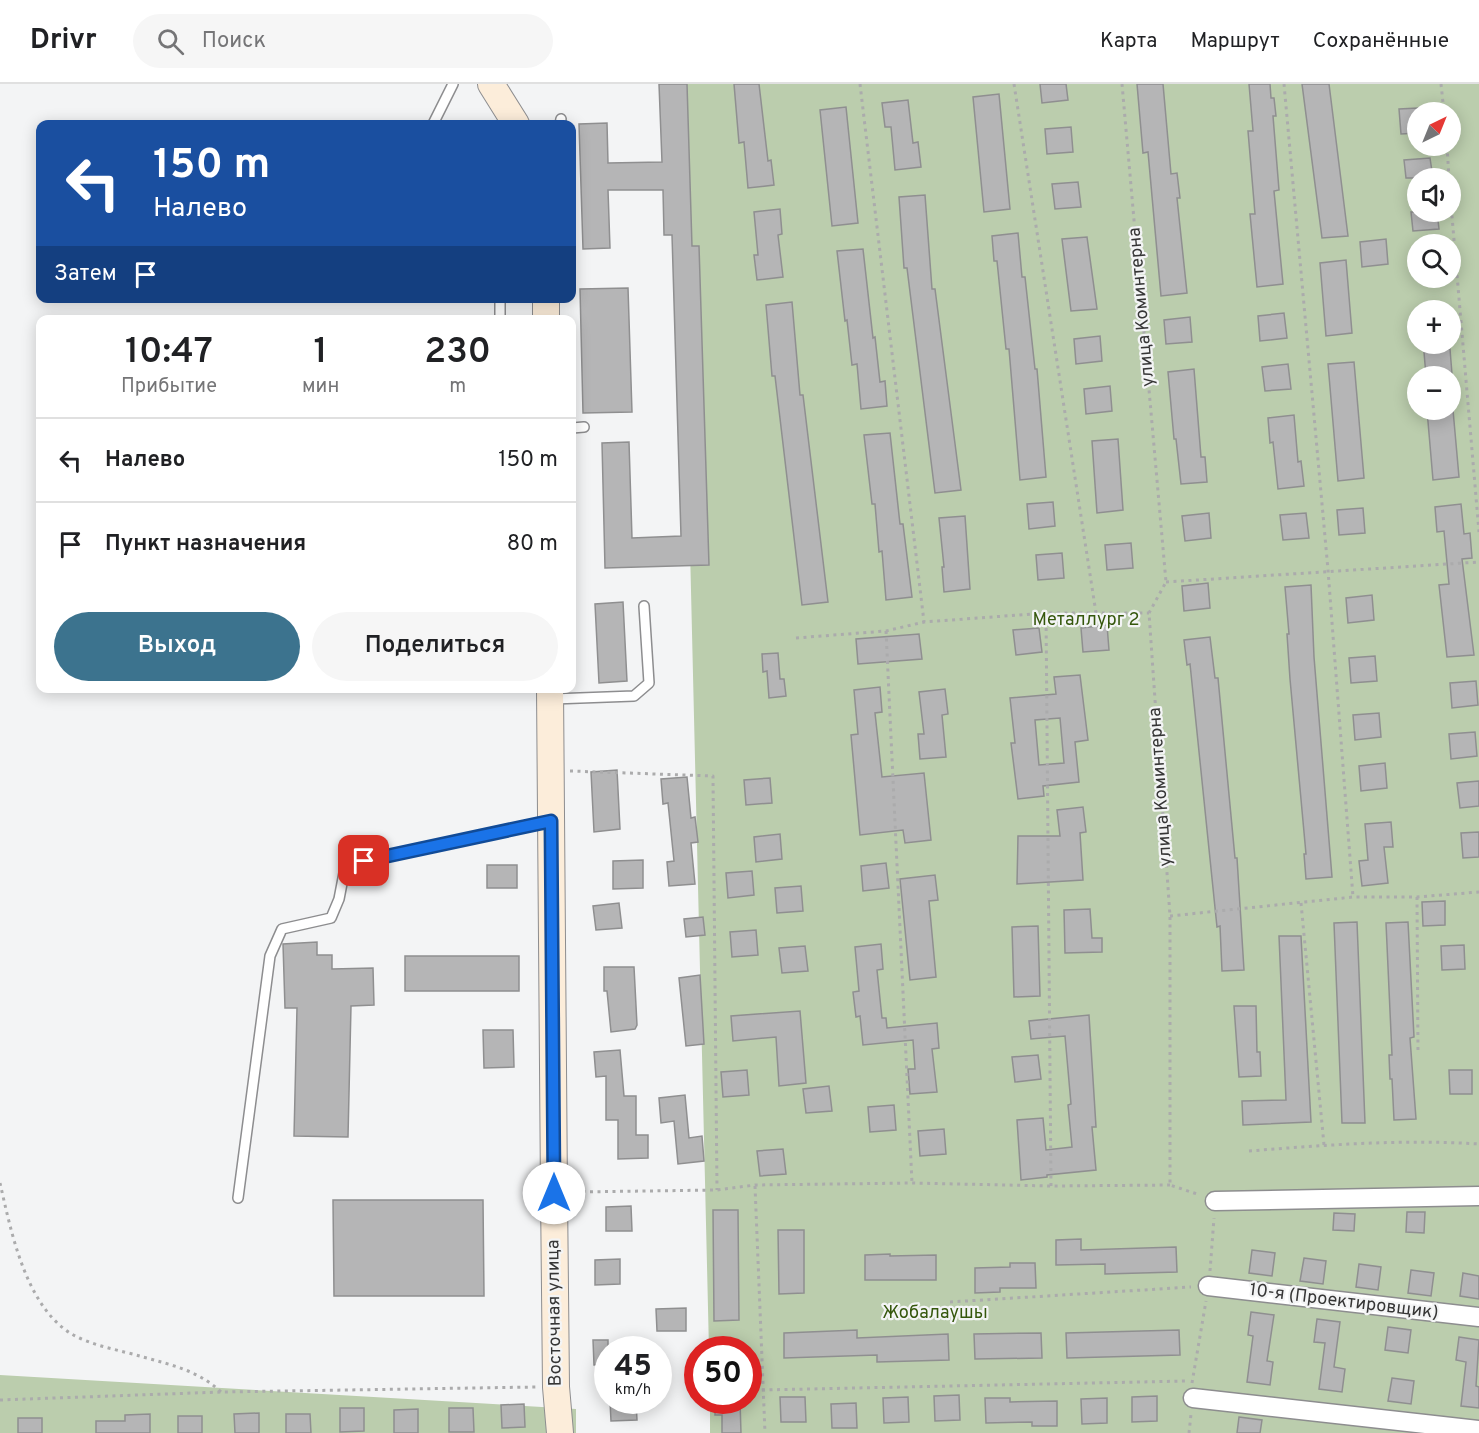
<!DOCTYPE html>
<html lang="ru">
<meta charset="utf-8">
<style>
:root{--surface:#fff;--page:#f6f6f6;--text:#202124;--muted:#757577;--line:#e0e0e0;--accent:#3c738e}
body{margin:0;font-family:Overpass,sans-serif;background:var(--page);color:var(--text);height:100vh;display:flex;flex-direction:column;font-size:22px;white-space:nowrap}
*{box-sizing:border-box;margin:0}
p{font-size:20px;color:var(--muted)}
.icon{flex:none;width:33px;height:33px;fill:none;stroke:currentColor;stroke-width:2;stroke-linecap:round;stroke-linejoin:round}
.map{position:relative;flex:1;overflow:hidden}
.drawer{position:absolute;left:36px;top:231px;width:540px;height:378px;display:flex;flex-direction:column;background:var(--surface);border-radius:12px;box-shadow:0 3px 15px #0003}
.drawer>*{flex:none}
.guide{position:absolute;left:36px;top:36px;width:540px;height:183px;border-radius:12px;box-shadow:0 3px 15px #0003;background:#1a4fa0;color:#fff;overflow:hidden}
.needle{width:39px;rotate:43deg}
.fabs{position:absolute;left:1407px;top:18px;display:grid;gap:12px}
.fabs a{display:grid;place-items:center;width:54px;height:54px;border-radius:50%;background:var(--surface);box-shadow:0 3px 15px #0003;font-size:30px}
.speed{position:absolute;left:594px;top:1252px;display:flex;gap:12px;font-size:30px;font-weight:700;text-align:center}
.speed>*{display:grid;place-content:center;width:78px;height:78px;border-radius:50%;background:var(--surface);box-shadow:0 3px 15px #0003;line-height:1}
.speed small{font-size:15px;font-weight:400}
.speed .limit{border:9px solid #d22;background:#fff;color:#111}
.pin{position:absolute;display:grid;place-items:center;width:51px;height:51px;color:#fff;margin:-26px;border-radius:12px;box-shadow:0 3px 9px #0006}
.me{position:absolute;width:66px;margin:-33px;rotate:0deg;stroke-linejoin:round;filter:drop-shadow(0 0 4px #0008)}
.turn{display:flex;align-items:center;gap:21px;height:126px;padding:0 18px;font-size:27px}
.turn .icon{width:78px;height:78px;stroke-width:2.5}
.turn b{display:block;font-size:42px;line-height:51px}
.then{display:flex;align-items:center;height:57px;padding:0 18px;background:#0003;gap:12px;font-size:22px}
.eta{display:flex;justify-content:space-evenly;align-items:center;height:102px;text-align:center}
.eta b{font-size:36px;font-weight:600;line-height:42px}
.action{display:flex;gap:12px;margin-top:auto;padding:12px 18px}
.action a{flex:1;height:69px;border-radius:36px;background:var(--accent);color:#fff;font-size:24px;font-weight:600;line-height:69px;text-align:center}
.action a+a{background:var(--page);color:var(--text)}
ul{padding:0;list-style:none}
li{display:flex;align-items:center;gap:18px;height:84px;padding:0 18px;border-top:2px solid var(--line)}
li div{flex:1}
li b{display:block;font-size:22px}
li em{font-style:normal}
header{display:flex;align-items:center;gap:36px;box-sizing:border-box;height:84px;padding:0 30px;background:var(--surface);border-bottom:2px solid var(--line)}
header strong{font-size:28px}
nav{display:flex;gap:33px;margin-inline-start:auto;font-size:21px}
.search{width:420px;height:54px;background:var(--page);display:flex;align-items:center;gap:15px;box-sizing:border-box;padding:0 21px;border-radius:33px;color:var(--muted);font-size:22px}
.map>svg:first-child{display:block}
.green{fill:#bbcdad;fill-rule:evenodd}
.building{fill:#b5b5b6;stroke:#8f8f90;stroke-width:1.5;fill-rule:evenodd}
.lines{fill:none;stroke-linecap:round;stroke-linejoin:round}
.lane-casing{stroke:#8d8d8f;stroke-width:12}
.street-casing{stroke:#8d8d8f;stroke-width:21}
.secondary-casing{stroke:#8d8d8f;stroke-width:28}
.path{stroke:#ababac;stroke-width:3;stroke-dasharray:3 4.5;stroke-linecap:butt}
.lane{stroke:#fff;stroke-width:9}
.street{stroke:#fff;stroke-width:18}
.secondary{stroke:#fcedda;stroke-width:26}
.route-casing{stroke:#114b97;stroke-width:15}
.route{stroke:#1a73e8;stroke-width:10}
.labels{text-anchor:middle;dominant-baseline:central;stroke-width:4.5;stroke-linejoin:round;paint-order:stroke}
.street-label{font-size:18px;fill:#363636;stroke:#f3f4f5}
.park-label{font-size:18px;fill:#35570c;stroke:#f3f4f5}
</style>
<header>
<strong>Drivr</strong>
<div class="search"><svg class="icon" aria-label="search" viewBox="0 0 24 24"><circle cx="10" cy="10" r="6"/><path d="M15 15l6 6"/></svg>Поиск</div>
<nav><a>Карта</a><a>Маршрут</a><a>Сохранённые</a></nav>
</header>
<div class="map">
<svg width="1479" height="1349" viewBox="0 0 1479 1349">
<rect width="100%" height="100%" fill="#f3f4f5"/>
<!-- green -->
<g class="green">
<path d="M679 0H1479V1349H710V1317H748V1266H709ZM1418 28H1450V62H1418ZM1418 94H1450V128H1418ZM1418 160H1450V194H1418ZM1418 226H1450V260H1418ZM1418 292H1450V326H1418Z"/>
<path d="M0 1291 576 1325V1349H0Z"/>
</g>
<!-- building -->
<g class="building">
<path d="M659 0H687L692 162H699L709 481 605 484 602 359 629 358 632 454 681 452 672 151H664L663 106H608L610 164 583 165 579 40 607 39 608 79 662 78Z"/>
<path d="M734 0H759L768 77 771 76 774 101 748 104 744 58 739 59Z"/>
<path d="M1040 0H1066L1068 16 1042 19Z"/>
<path d="M1137 0H1163L1171 90 1177 89 1180 114H1177L1187 209 1161 212 1148 68 1143 69Z"/>
<path d="M1249 0H1270L1271 14H1274L1276 32H1273L1279 106 1274 107 1283 200 1257 203 1250 130H1255L1248 47H1253Z"/>
<path d="M1302 0H1329L1348 152 1322 154Z"/>
<path d="M999 10 1010 125 984 128 973 13Z"/>
<path d="M908 16 913 59 918 58 921 83 895 86 891 43H885L882 19Z"/>
<path d="M846 23 858 139 832 142 820 26Z"/>
<path d="M1418 24V49L1401 50 1399 25Z"/>
<path d="M1071 43 1073 68 1047 70 1045 45Z"/>
<path d="M1430 74 1433 94H1406L1404 76Z"/>
<path d="M1078 98 1081 123 1055 125 1052 100Z"/>
<path d="M925 111 932 205H935L961 406 935 409 907 184H904L899 113Z"/>
<path d="M780 125 782 150 778 151 783 193 757 196 754 171H758L754 128Z"/>
<path d="M1411 128H1437L1439 145 1413 147Z"/>
<path d="M1018 149 1022 193H1025L1035 285H1037L1046 393 1020 396 1009 265H1006L997 177H994L992 152Z"/>
<path d="M1087 153 1097 225 1071 227 1062 155Z"/>
<path d="M1386 155 1388 180 1362 183 1360 158Z"/>
<path d="M863 165 873 254 875 253 880 298 885 297 887 322 861 325 857 280 852 281 847 236 845 237 837 167Z"/>
<path d="M1346 176 1352 249 1326 252 1320 179Z"/>
<path d="M628 204 632 328 583 329 580 205Z"/>
<path d="M792 218 800 311H803L828 518 802 521 775 292H772L766 221Z"/>
<path d="M1284 229 1287 254 1260 257 1258 232Z"/>
<path d="M1190 233 1192 258 1166 260 1164 236Z"/>
<path d="M1100 252 1102 277 1076 280 1074 255Z"/>
<path d="M1450 265 1452 290 1426 292 1424 268Z"/>
<path d="M1354 278 1364 394 1338 397 1328 280Z"/>
<path d="M1288 280 1291 305 1265 307 1262 283Z"/>
<path d="M1194 285 1201 373H1205L1207 398 1181 400 1176 355H1174L1168 288Z"/>
<path d="M1110 302 1112 327 1086 330 1084 305Z"/>
<path d="M1427 326H1453L1459 393 1433 396Z"/>
<path d="M1294 331 1298 378 1301 377 1304 402 1278 405 1273 358 1270 359 1268 334Z"/>
<path d="M890 349 900 440H903L912 513 886 516 882 467 879 468 875 420H872L864 351Z"/>
<path d="M1118 355 1123 426 1097 429 1092 357Z"/>
<path d="M1053 418 1055 442 1029 445 1027 420Z"/>
<path d="M1461 420 1464 450 1470 449 1472 474 1462 475 1474 571 1447 573 1439 501 1449 500 1444 447 1437 448 1435 423Z"/>
<path d="M1363 424 1365 449 1339 451 1337 426Z"/>
<path d="M1209 429 1211 454 1185 457 1182 432Z"/>
<path d="M1306 429 1309 454 1283 456 1280 431Z"/>
<path d="M965 432 970 505 944 508 942 483H944L939 434Z"/>
<path d="M1131 459 1133 484 1107 486 1105 461Z"/>
<path d="M1062 469 1064 494 1038 496 1036 471Z"/>
<path d="M1208 499 1210 524 1184 527 1182 502Z"/>
<path d="M1311 501 1314 573 1332 793 1306 795 1304 770H1306L1290 595 1287 550H1289L1285 503Z"/>
<path d="M1372 511 1374 536 1348 539 1346 514Z"/>
<path d="M623 518 627 597 599 599 595 520Z"/>
<path d="M1107 541 1109 566 1083 568 1081 544Z"/>
<path d="M1039 544 1042 568 1016 571 1013 546Z"/>
<path d="M919 550 922 575 858 580 856 555Z"/>
<path d="M1210 553 1215 594H1218L1235 774H1237L1244 886 1222 887 1220 842 1217 843 1190 580 1187 581 1184 556Z"/>
<path d="M778 569 780 595H784L786 612 769 614 767 587 763 588 762 570Z"/>
<path d="M1375 572 1377 597 1351 599 1349 574Z"/>
<path d="M1080 591 1088 656 1075 658 1079 698 1043 702 1044 712 1018 715 1011 659H1015L1010 614 1056 610 1054 593ZM1060 634 1064 679 1039 681 1035 636Z"/>
<path d="M1476 597 1478 621 1452 624 1450 599Z"/>
<path d="M880 603 882 628 875 629 882 693 924 689 931 756 905 759 903 746 860 751 851 651 858 650 854 606Z"/>
<path d="M945 605 948 630 942 631 946 673 920 675 918 650H924L919 608Z"/>
<path d="M1379 629 1381 653 1355 656 1353 631Z"/>
<path d="M1475 648 1477 672 1451 675 1449 650Z"/>
<path d="M1385 679 1387 704 1361 707 1359 682Z"/>
<path d="M617 686 620 745 594 748 591 688Z"/>
<path d="M687 693 691 734 695 733 698 758 691 759 695 800 669 802 667 778 674 777 668 719 663 720 661 695Z"/>
<path d="M770 694 772 719 746 721 744 696Z"/>
<path d="M1479 697V722L1460 724 1457 699Z"/>
<path d="M1083 723 1086 748 1080 749 1083 796 1017 800 1018 752H1060L1057 726Z"/>
<path d="M1391 738 1393 763H1384L1388 799 1362 802 1359 777 1368 776 1365 740Z"/>
<path d="M1479 748V773L1463 774 1461 749Z"/>
<path d="M780 750 782 775 756 778 754 753Z"/>
<path d="M643 776V804L613 805V777Z"/>
<path d="M886 779 889 804 863 807 861 782Z"/>
<rect x="487" y="781" width="30" height="23"/>
<path d="M752 787 754 811 728 814 726 789Z"/>
<path d="M935 791 938 816 929 817 936 893 910 896 900 795Z"/>
<path d="M801 802 803 827 777 829 775 804Z"/>
<path d="M1445 817V841L1423 842 1422 818Z"/>
<path d="M619 819 622 844 596 846 593 822Z"/>
<path d="M1090 825 1092 854H1102V868L1065 869 1064 826Z"/>
<path d="M703 833 705 851 686 853 684 835Z"/>
<path d="M1357 838 1365 1039H1342L1334 839Z"/>
<path d="M1408 838 1414 953 1410 954 1416 1035 1394 1036 1392 995H1390L1389 971H1392L1386 839Z"/>
<path d="M1038 842 1040 912 1014 913 1012 843Z"/>
<path d="M756 846 758 871 732 873 730 848Z"/>
<path d="M1279 852H1301L1311 1038 1243 1041 1242 1017 1286 1016Z"/>
<path d="M317 858V871H332V885L373 884 374 921 351 922 348 1053 294 1052 297 924H285L283 860Z"/>
<path d="M881 860 883 885 877 886 882 934H886L887 944 937 939 939 964 932 965 937 1008 910 1010 908 985H915L913 956 863 961 860 932 856 933 853 908 859 907 855 863Z"/>
<path d="M1464 861 1465 885 1442 886 1441 862Z"/>
<path d="M805 862 808 887 782 889 779 864Z"/>
<rect x="405" y="872" width="114" height="35"/>
<path d="M604 883H634L637 941 635 945 611 948 607 907H604Z"/>
<path d="M700 891 704 960 686 962 679 894Z"/>
<path d="M1234 922H1256L1257 968H1260L1261 992 1239 993Z"/>
<path d="M800 927 806 999 779 1002 776 953 733 957 731 932Z"/>
<path d="M1089 931 1096 1043H1092L1096 1086 1047 1091V1093L1021 1096 1017 1036 1043 1034 1046 1066 1072 1063 1068 1021 1071 1020 1065 952 1031 955 1029 937Z"/>
<path d="M483 946H513L514 983 484 984Z"/>
<path d="M620 966 624 1012H636V1051H648V1074L618 1075V1036H606V992L596 993 594 968Z"/>
<path d="M1038 971 1041 995 1015 998 1012 973Z"/>
<path d="M747 986 749 1011 723 1013 721 988Z"/>
<path d="M1449 986H1472V1010H1450Z"/>
<path d="M829 1002 832 1027 806 1029 803 1005Z"/>
<path d="M685 1011 689 1054 702 1052 704 1077 678 1080 674 1037 661 1039 659 1014Z"/>
<path d="M894 1021 896 1046 870 1048 868 1023Z"/>
<path d="M944 1045 946 1070 920 1072 918 1047Z"/>
<path d="M783 1065 786 1090 760 1092 757 1067Z"/>
<path d="M333 1116H483L484 1212H334Z"/>
<path d="M631 1122 632 1147H606V1123Z"/>
<path d="M713 1126H738L739 1236 714 1237Z"/>
<path d="M1407 1128H1425L1424 1149 1406 1148Z"/>
<path d="M1334 1129 1355 1130 1354 1147 1333 1146Z"/>
<path d="M778 1146H804V1209L779 1210Z"/>
<path d="M1081 1155V1166L1176 1163 1177 1188 1105 1190V1180L1056 1181V1156Z"/>
<path d="M1252 1166 1275 1169 1272 1192 1249 1189Z"/>
<path d="M890 1170V1172L936 1171V1196H865V1171Z"/>
<path d="M1304 1174 1326 1177 1323 1200 1300 1197Z"/>
<path d="M620 1175V1200L595 1201V1176Z"/>
<path d="M1010 1179H1035L1036 1204H1000V1208L975 1209V1184L1010 1183Z"/>
<path d="M1359 1180 1381 1183 1378 1206 1356 1203Z"/>
<path d="M1411 1186 1434 1189 1431 1212 1408 1209Z"/>
<path d="M1463 1189 1479 1192V1215L1460 1212Z"/>
<path d="M686 1224V1247H657L656 1225Z"/>
<path d="M1251 1228 1274 1231 1267 1277 1273 1278 1270 1301 1247 1298 1253 1252 1248 1251Z"/>
<path d="M1317 1235 1340 1238 1334 1283 1345 1285 1342 1308 1319 1305 1325 1259 1314 1258Z"/>
<path d="M1388 1243 1411 1246 1408 1269 1385 1266Z"/>
<path d="M857 1246V1254L948 1250 949 1276 877 1278V1271L784 1274V1249Z"/>
<path d="M1179 1246 1180 1271 1067 1274 1066 1249Z"/>
<path d="M1041 1249 1042 1274 975 1275 974 1250Z"/>
<path d="M1459 1253 1479 1256 1476 1302 1479 1303V1324L1461 1322 1466 1278 1456 1276Z"/>
<path d="M593 1256H608V1280L594 1281Z"/>
<path d="M1392 1294 1414 1297 1411 1320 1388 1317Z"/>
<path d="M959 1311 960 1336 935 1337 934 1312Z"/>
<path d="M1157 1312V1337L1132 1338V1313Z"/>
<path d="M780 1313H805L806 1338H781Z"/>
<path d="M908 1313 909 1338 884 1339 883 1314Z"/>
<path d="M985 1314H1010V1318L1057 1317V1342H1032V1338L986 1339Z"/>
<path d="M1107 1314V1339L1082 1340 1081 1315Z"/>
<path d="M610 1317H636L637 1336 611 1337Z"/>
<path d="M715 1317H740L741 1349H722V1331H715Z"/>
<path d="M856 1319 857 1344H832L831 1320Z"/>
<path d="M524 1320 525 1343 502 1344 501 1321Z"/>
<path d="M340 1324H364V1347L340 1348Z"/>
<path d="M449 1324H473L474 1348H449Z"/>
<path d="M418 1325V1349H394V1326Z"/>
<path d="M259 1329V1349H235L234 1330Z"/>
<path d="M150 1330V1349H96V1337H125V1331Z"/>
<path d="M286 1330H310L311 1349H286Z"/>
<rect x="178" y="1332" width="24" height="17"/>
<path d="M1239 1333 1262 1336 1260 1349H1237Z"/>
<rect x="18" y="1334" width="24" height="15"/>
</g>
<g class="lines">
<!-- lane casing -->
<g class="lane-casing">
<g id="lane">
<path d="M433 40 453 0"/>
<path d="M560 40 561 35"/>
<path d="M500 214V236"/>
<path d="M572 344 584 343"/>
<path d="M553 615 634 612 649 599 644 522"/>
<path d="M238 1114 270 872 282 845 331 834 339 815 344 789 364 777 549 738"/>
</g>
</g>
<!-- street casing -->
<g class="street-casing">
<g id="street">
<path d="M1215 1117 1479 1112"/>
<path d="M1208 1202 1479 1233"/>
<path d="M1193 1314 1479 1346"/>
</g>
</g>
<!-- secondary casing -->
<g class="secondary-casing">
<g id="secondary">
<path d="M491 0 516 40"/>
<path d="M546 214V236"/>
<path d="M550 604 554 1109 556 1303 560 1349"/>
</g>
</g>
<!-- path -->
<g class="path">
<path d="M860 0 924 538"/>
<path d="M1014 0 1096 529"/>
<path d="M1122 0 1166 498 1149 529 1170 832V1101L1200 1111"/>
<path d="M1284 0 1328 486 1353 813"/>
<path d="M1441 0 1444 28"/>
<path d="M1447 62 1449 94"/>
<path d="M1450 109 1479 448"/>
<path d="M1166 498 1479 478"/>
<path d="M1046 529 1051 1102"/>
<path d="M886 547 912 1099"/>
<path d="M796 554 886 547 924 538 1046 529H1149"/>
<path d="M570 687 713 692 717 1106"/>
<path d="M1417 813 1418 970"/>
<path d="M1301 819 1324 1061"/>
<path d="M1170 832 1353 813H1417L1479 808"/>
<path d="M1249 1067C1325 1061 1403 1055 1479 1060"/>
<path d="M0 1099C11 1147 25 1220 70 1249 91 1262 120 1266 143 1273 172 1281 199 1287 221 1308"/>
<path d="M755 1102 765 1349"/>
<path d="M575 1108 717 1106 755 1101 912 1099 1051 1102 1170 1101"/>
<path d="M1210 1187 1214 1134"/>
<path d="M950 1218 1191 1203"/>
<path d="M1192 1299 1206 1217"/>
<path d="M762 1306 1187 1297"/>
<path d="M0 1316 221 1308 536 1303"/>
<path d="M1189 1349 1191 1330"/>
</g>
<!-- lane -->
<use href="#lane" class="lane"/>
<!-- street -->
<use href="#street" class="street"/>
<!-- secondary -->
<use href="#secondary" class="secondary"/>
</g>
<g class="lines">
<!-- route casing -->
<g class="route-casing">
<path id="route" d="M364 777 551 737 554 1109"/>
</g>
<!-- route -->
<use href="#route" class="route"/>
</g>
<g class="labels">
<!-- street labels -->
<g class="street-label">
<text transform="translate(1142 223) rotate(-95)">улица Коминтерна</text>
<text transform="translate(1161 703) rotate(-94)">улица Коминтерна</text>
<text transform="translate(1344 1218) rotate(7)">10-я (Проектировщик)</text>
<text transform="translate(555 1229) rotate(-91)">Восточная улица</text>
</g>
<!-- park labels -->
<g class="park-label">
<text x="1086" y="536">Металлург 2</text>
<text x="935" y="1229">Жобалаушы</text>
</g>
</g>
</svg>
<div class="fabs">
<a><svg class="needle" viewBox="-14 -14 28 28"><path d="M0-13l5 13h-10z" fill="#e53935"/><path d="M0 13l5-13h-10z" fill="#757577"/></svg></a>
<a><svg class="icon" aria-label="sound" viewBox="0 0 24 24"><path d="M4 9h4l5-4v14l-5-4H4zM17 9q2 3 0 6"/></svg></a>
<a><svg class="icon" aria-label="search" viewBox="0 0 24 24"><circle cx="10" cy="10" r="6"/><path d="M15 15l6 6"/></svg></a>
<a>+</a>
<a>−</a>
</div>
<div class="speed"><div>45<small>km/h</small></div><div class="limit">50</div></div>
<div class="pin" style="left:364px;top:777px;background:#d93025"><svg class="icon" aria-label="arrive" viewBox="0 0 24 24"><path d="M6 21V4h12l-3 4 3 4H6"/></svg></div>
<svg class="me" style="left:554px;top:1109px" viewBox="-20 -20 40 40"><circle r="19" fill="#fff"/><path d="M0-13L10 11 0 6-10 11z" fill="#1a73e8"/></svg>
<div class="guide">
<div class="turn"><svg class="icon" aria-label="left" viewBox="0 0 24 24"><path d="M17 20v-9H6M10 6l-5 5 5 5"/></svg><div><b>150 m</b>Налево</div></div>
<div class="then">Затем<svg class="icon" aria-label="arrive" viewBox="0 0 24 24"><path d="M6 21V4h12l-3 4 3 4H6"/></svg></div>
</div>
<section class="drawer">
<div class="eta">
<div><b>10:47</b><p>Прибытие</p></div>
<div><b>1</b><p>мин</p></div>
<div><b>230</b><p>m</p></div>
</div>
<ul>
<li><svg class="icon" aria-label="left" viewBox="0 0 24 24"><path d="M17 20v-9H6M10 6l-5 5 5 5"/></svg><div><b>Налево</b></div><em>150 m</em></li>
<li><svg class="icon" aria-label="arrive" viewBox="0 0 24 24"><path d="M6 21V4h12l-3 4 3 4H6"/></svg><div><b>Пункт назначения</b></div><em>80 m</em></li>
</ul>
<div class="action"><a>Выход</a><a>Поделиться</a></div>
</section>
</div>
